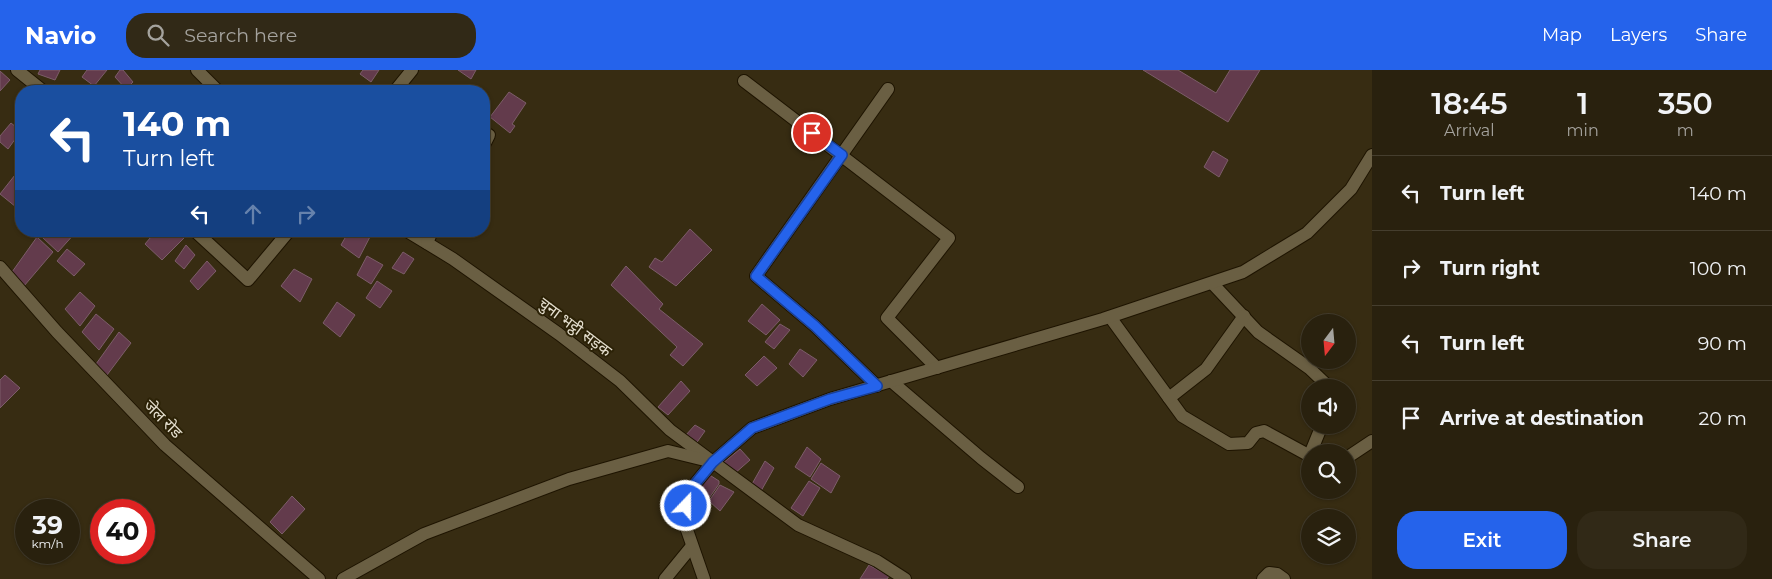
<!DOCTYPE html>
<meta charset="utf-8">
<style>
:root{--surface:#29210e;--page:#312917;--text:#f1f3f6;--muted:#a5a39e;--line:#453e2e;--accent:#2563eb}
body{margin:0;font-family:Montserrat,"Noto Sans Devanagari",sans-serif;background:var(--page);color:var(--text);height:100vh;display:flex;flex-direction:column;font-size:19px;white-space:nowrap}
*{box-sizing:border-box;margin:0}
p{font-size:16px;color:var(--muted)}
.icon{flex:none;width:28px;height:28px;fill:none;stroke:currentColor;stroke-width:2;stroke-linecap:round;stroke-linejoin:round}
.map{position:relative;flex:1;overflow:hidden}
.sheet{display:flex;flex-direction:column;background:var(--surface);width:400px}
.sheet>*{flex:none}
.hud{position:absolute;left:15px;top:15px;width:475px;height:152px;border-radius:20px;box-shadow:0 1px 4px #0004,0 0 0 1px var(--line);background:#1a4fa0;color:#fff;overflow:hidden}
.needle{width:32px;rotate:196deg}
.tools{position:absolute;left:1301px;top:244px;display:grid;gap:10px}
.tools a{display:grid;place-items:center;width:55px;height:55px;border-radius:50%;background:var(--surface);box-shadow:0 1px 4px #0004,0 0 0 1px var(--line);font-size:25px}
.speed{position:absolute;left:15px;top:429px;display:flex;gap:10px;font-size:25px;font-weight:700;text-align:center}
.speed>*{display:grid;place-content:center;width:65px;height:65px;border-radius:50%;background:var(--surface);box-shadow:0 1px 4px #0004,0 0 0 1px var(--line);line-height:1}
.speed small{font-size:12px;font-weight:400}
.speed .limit{border:8px solid #d22;background:#fff;color:#111}
.pin{position:absolute;display:grid;place-items:center;width:42px;height:42px;color:#fff;margin:-21px;border:2px solid #fff;border-radius:50%;box-shadow:0 1px 5px #0007}
.me{position:absolute;width:55px;margin:-28px;rotate:22deg;stroke-linejoin:round;filter:drop-shadow(0 0 4px #0008)}
.turn{display:flex;align-items:center;gap:18px;height:105px;padding:0 25px;font-size:22px}
.turn .icon{width:65px;height:65px;stroke-width:2.5}
.turn b{display:block;font-size:35px;line-height:42px}
.lanes{display:flex;align-items:center;height:48px;padding:0 25px;background:#0003;justify-content:center;gap:25px;direction:ltr}
.lanes .off{opacity:.35}
.eta{display:flex;justify-content:space-evenly;align-items:center;height:85px;text-align:center}
.eta b{font-size:30px;font-weight:600;line-height:35px}
.action{display:flex;gap:10px;margin-top:auto;padding:10px 25px}
.action a{flex:1;height:58px;border-radius:20px;background:var(--accent);color:#fff;font-size:20px;font-weight:600;line-height:58px;text-align:center}
.action a+a{background:var(--page);color:var(--text)}
ul{padding:0;list-style:none}
li{display:flex;align-items:center;gap:15px;height:75px;padding:0 25px;border-top:1px solid var(--line)}
li div{flex:1}
li b{display:block;font-size:19px}
li em{font-style:normal}
header{display:flex;align-items:center;gap:30px;box-sizing:border-box;height:70px;padding:0 25px;background:var(--accent);color:#fff}
header strong{font-size:24px}
nav{display:flex;gap:28px;margin-inline-start:auto;font-size:18px}
.search{width:350px;height:45px;background:var(--page);display:flex;align-items:center;gap:12px;box-sizing:border-box;padding:0 18px;border-radius:20px;color:var(--muted);font-size:19px}
main{display:flex;flex:1;min-height:0}
.map>svg:first-child{display:block}
.building{fill:#633b4c;stroke:#7c5d69}
.lines{fill:none;stroke-linecap:round;stroke-linejoin:round}
.minor-casing{stroke:#1e1400;stroke-width:14}
.tertiary-casing{stroke:#1e1400;stroke-width:14}
.minor{stroke:#6a5f43;stroke-width:12}
.tertiary{stroke:#6a5f43;stroke-width:12}
.route-casing{stroke:#184099;stroke-width:12}
.route{stroke:#2563eb;stroke-width:9}
.labels{text-anchor:middle;dominant-baseline:central;stroke-width:4;stroke-linejoin:round;paint-order:stroke}
.street-label{font-size:16px;fill:#e6e0d0;stroke:#2c2207}
</style>
<header>
<strong>Navio</strong>
<div class="search"><svg class="icon" aria-label="search" viewBox="0 0 24 24"><circle cx="10" cy="10" r="6"/><path d="M15 15l6 6"/></svg>Search here</div>
<nav><a>Map</a><a>Layers</a><a>Share</a></nav>
</header>
<main>
<div class="map">
<svg width="1372" height="509" viewBox="0 0 1372 509">
<rect width="100%" height="100%" fill="#372c12"/>
<!-- building -->
<g class="building">
<path d="M40 0H60L55 10 38 4Z"/>
<path d="M87 0H107L94 16 82 7Z"/>
<path d="M120 0H123L133 12 126 19 115 7Z"/>
<path d="M363 0H379L371 12 360 4Z"/>
<path d="M458 0H476L471 9Z"/>
<path d="M1143 0H1178L1216 23 1230 0H1260L1228 52Z"/>
<path d="M0 1 10 10 0 21Z"/>
<path d="M509 22 526 33 512 54 515 56 510 63 490 47Z"/>
<path d="M11 53 21 61 8 79 0 72V66Z"/>
<path d="M1213 81 1228 90 1219 107 1204 97Z"/>
<path d="M15 105 21 111V131L16 137 0 124Z"/>
<path d="M690 159 712 180 676 216 649 197 655 188 662 192Z"/>
<path d="M46 161H75L76 162 58 182 42 167Z"/>
<path d="M156 161H176L184 168 162 190 145 174Z"/>
<path d="M349 161H370L372 163 359 188 341 175Z"/>
<path d="M37 167 53 182 24 216 12 202Z"/>
<path d="M186 175 195 185 184 199 175 191Z"/>
<path d="M67 179 85 194 74 206 57 191Z"/>
<path d="M403 182 414 189 404 204 392 198Z"/>
<path d="M367 186 383 195 371 214 357 205Z"/>
<path d="M207 191 216 201 198 220 190 211Z"/>
<path d="M626 196 663 234 659 239 703 274 683 296 670 285 677 277 611 215Z"/>
<path d="M294 199 312 209 300 232 281 216Z"/>
<path d="M377 211 392 221 380 238 366 228Z"/>
<path d="M80 222 95 236 80 256 65 239Z"/>
<path d="M337 232 355 245 340 267 323 253Z"/>
<path d="M762 234 780 250 766 265 748 251Z"/>
<path d="M96 244 114 259 99 280 82 262Z"/>
<path d="M780 254 790 260 774 279 765 272Z"/>
<path d="M119 262 131 273 107 305 96 294Z"/>
<path d="M800 279 817 290 803 307 789 294Z"/>
<path d="M764 286 777 298 757 316 745 305Z"/>
<path d="M5 305 20 318 0 338V310Z"/>
<path d="M681 311 690 321 668 345 658 337Z"/>
<path d="M695 355 705 361 695 375 685 366Z"/>
<path d="M807 377 821 389 810 407 795 397Z"/>
<path d="M740 379 750 390 734 404 723 393Z"/>
<path d="M765 391 774 398 761 421 752 414Z"/>
<path d="M821 393 840 406 831 423 811 409Z"/>
<path d="M708 404 719 411V414L707 431 698 424 699 419Z"/>
<path d="M809 411 820 418 803 446 791 438Z"/>
<path d="M720 415 734 422 720 441 709 431Z"/>
<path d="M292 426 305 439 282 464 270 452Z"/>
<path d="M869 495 889 506 887 509H860Z"/>
</g>
<g class="lines">
<!-- minor casing -->
<g class="minor-casing">
<g id="minor">
<path d="M17 0 43 21"/>
<path d="M197 0 218 21"/>
<path d="M744 11 949 168 887 248 937 298"/>
<path d="M395 21 412 0"/>
<path d="M484 75 489 65"/>
<path d="M195 161 248 210 289 161"/>
<path d="M407 161 453 189 559 264 620 311 670 360 709 389"/>
<path d="M427 173 432 161"/>
<path d="M1212 213 1258 262 1309 298 1330 318"/>
<path d="M1110 247 1182 346 1229 374 1248 373 1256 363 1264 361 1310 386"/>
<path d="M891 311 981 388 1018 417"/>
<path d="M877 316 815 256 756 206 888 19"/>
<path d="M1169 328 1206 299 1244 246"/>
<path d="M1311 382 1322 355"/>
<path d="M1348 387 1372 371"/>
<path d="M343 509 424 464 569 409 668 381 713 392"/>
<path d="M665 509 692 476"/>
<path d="M1263 509 1269 503 1277 504 1284 509"/>
</g>
</g>
<!-- tertiary casing -->
<g class="tertiary-casing">
<g id="tertiary">
<path d="M0 197 57 262 165 375 319 509"/>
<path d="M713 392 798 455 877 491 905 509"/>
<path d="M704 509 687 460 686 437 690 420 713 392 752 358 830 329 1103 249 1243 202 1307 163 1351 119 1372 85"/>
</g>
</g>
<!-- minor -->
<use href="#minor" class="minor"/>
<!-- tertiary -->
<use href="#tertiary" class="tertiary"/>
</g>
<g class="lines">
<!-- route casing -->
<g class="route-casing">
<path id="route" d="M686 436 690 420 713 392 752 358 830 329 877 316 815 256 756 206 842 85 812 63"/>
</g>
<!-- route -->
<use href="#route" class="route"/>
</g>
<g class="labels">
<!-- street labels -->
<g class="street-label">
<text transform="translate(575 257) rotate(37)">चुना भट्ठी सड़क</text>
<text transform="translate(163 349) rotate(45)">जेल रोड</text>
</g>
</g>
</svg>
<div class="tools">
<a><svg class="needle" viewBox="-14 -14 28 28"><path d="M0-13l5 13h-10z" fill="#e53935"/><path d="M0 13l5-13h-10z" fill="#a5a39e"/></svg></a>
<a><svg class="icon" aria-label="sound" viewBox="0 0 24 24"><path d="M4 9h4l5-4v14l-5-4H4zM17 9q2 3 0 6"/></svg></a>
<a><svg class="icon" aria-label="search" viewBox="0 0 24 24"><circle cx="10" cy="10" r="6"/><path d="M15 15l6 6"/></svg></a>
<a><svg class="icon" aria-label="layers" viewBox="0 0 24 24"><path d="M12 4l9 5-9 5-9-5zM3 14l9 5 9-5"/></svg></a>
</div>
<div class="speed"><div>39<small>km/h</small></div><div class="limit">40</div></div>
<div class="pin" style="left:812px;top:63px;background:#d93025"><svg class="icon" aria-label="arrive" viewBox="0 0 24 24"><path d="M6 21V4h12l-3 4 3 4H6"/></svg></div>
<svg class="me" style="left:686px;top:436px" viewBox="-20 -20 40 40"><circle r="17" fill="#2563eb" stroke="#fff" stroke-width="3"/><path d="M0-11L8 9 0 5-8 9z" fill="#fff"/></svg>
<div class="hud">
<div class="turn"><svg class="icon" aria-label="left" viewBox="0 0 24 24"><path d="M17 20v-9H6M10 6l-5 5 5 5"/></svg><div><b>140 m</b>Turn left</div></div>
<div class="lanes"><svg class="icon" aria-label="left" viewBox="0 0 24 24"><path d="M17 20v-9H6M10 6l-5 5 5 5"/></svg><svg class="icon off" aria-label="ahead" viewBox="0 0 24 24"><path d="M12 20V5M6 11l6-6 6 6"/></svg><svg class="icon off" aria-label="right" viewBox="0 0 24 24"><path d="M7 20v-9h11M14 6l5 5-5 5"/></svg></div>
</div>
</div>
<section class="sheet">
<div class="eta">
<div><b>18:45</b><p>Arrival</p></div>
<div><b>1</b><p>min</p></div>
<div><b>350</b><p>m</p></div>
</div>
<ul>
<li><svg class="icon" aria-label="left" viewBox="0 0 24 24"><path d="M17 20v-9H6M10 6l-5 5 5 5"/></svg><div><b>Turn left</b></div><em>140 m</em></li>
<li><svg class="icon" aria-label="right" viewBox="0 0 24 24"><path d="M7 20v-9h11M14 6l5 5-5 5"/></svg><div><b>Turn right</b></div><em>100 m</em></li>
<li><svg class="icon" aria-label="left" viewBox="0 0 24 24"><path d="M17 20v-9H6M10 6l-5 5 5 5"/></svg><div><b>Turn left</b></div><em>90 m</em></li>
<li><svg class="icon" aria-label="arrive" viewBox="0 0 24 24"><path d="M6 21V4h12l-3 4 3 4H6"/></svg><div><b>Arrive at destination</b></div><em>20 m</em></li>
</ul>
<div class="action"><a>Exit</a><a>Share</a></div>
</section>
</main>
